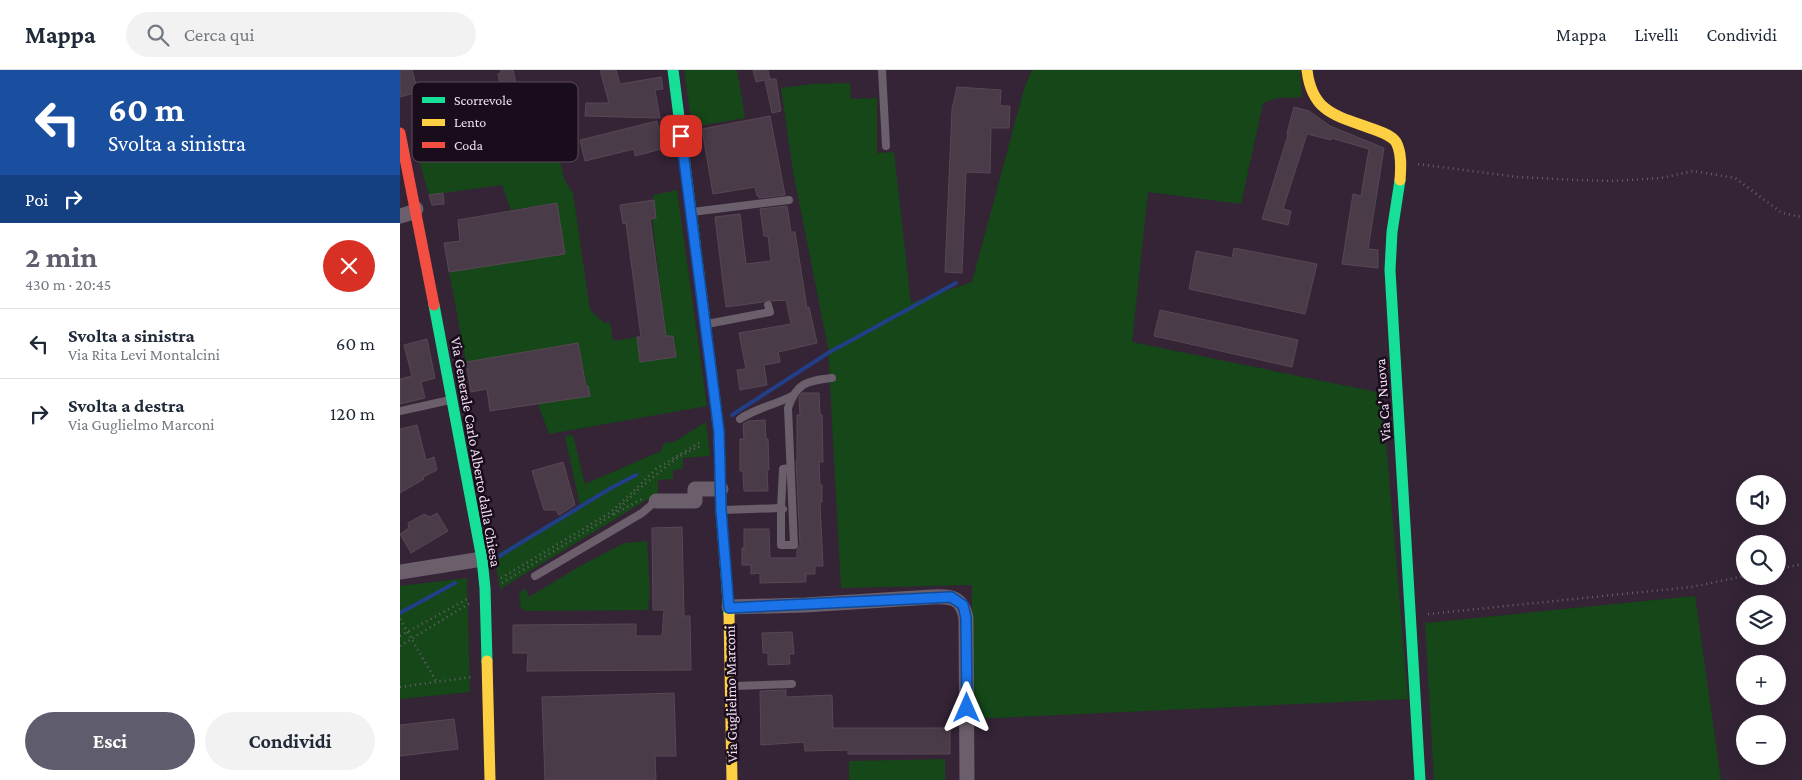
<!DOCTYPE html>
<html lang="it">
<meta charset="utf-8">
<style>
:root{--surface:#fff;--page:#f2f2f3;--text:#1f2937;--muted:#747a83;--line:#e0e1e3;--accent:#5f5d6d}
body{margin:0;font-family:"Crimson Pro",serif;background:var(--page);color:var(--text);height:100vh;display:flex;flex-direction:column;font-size:19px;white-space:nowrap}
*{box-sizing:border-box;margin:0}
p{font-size:16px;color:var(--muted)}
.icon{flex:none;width:28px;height:28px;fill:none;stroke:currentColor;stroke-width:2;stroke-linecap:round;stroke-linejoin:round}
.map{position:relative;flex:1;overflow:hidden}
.sheet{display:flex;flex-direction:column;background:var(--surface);width:400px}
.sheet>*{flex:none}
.top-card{background:#1a4fa0;color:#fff;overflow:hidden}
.controls{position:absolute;left:1336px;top:405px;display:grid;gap:10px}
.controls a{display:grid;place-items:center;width:50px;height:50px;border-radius:50%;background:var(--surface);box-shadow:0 5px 20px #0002;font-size:25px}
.pin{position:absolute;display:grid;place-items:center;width:42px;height:42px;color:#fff;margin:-21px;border-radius:10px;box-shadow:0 2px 8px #0006}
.me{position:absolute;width:55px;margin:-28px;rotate:0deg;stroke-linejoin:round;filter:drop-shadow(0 0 4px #0008)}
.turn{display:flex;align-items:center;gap:18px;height:105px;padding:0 25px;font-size:22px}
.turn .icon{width:65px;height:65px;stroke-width:2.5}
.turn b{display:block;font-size:35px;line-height:42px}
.then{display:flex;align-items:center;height:48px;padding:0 25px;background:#0003;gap:10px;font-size:19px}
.round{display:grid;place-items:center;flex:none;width:52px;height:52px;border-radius:26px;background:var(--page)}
.headline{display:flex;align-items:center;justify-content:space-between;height:85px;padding:0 25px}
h1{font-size:30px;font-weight:700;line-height:38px;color:var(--accent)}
.button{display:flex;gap:10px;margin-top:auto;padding:10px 25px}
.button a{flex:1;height:58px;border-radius:30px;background:var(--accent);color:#fff;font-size:20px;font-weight:700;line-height:58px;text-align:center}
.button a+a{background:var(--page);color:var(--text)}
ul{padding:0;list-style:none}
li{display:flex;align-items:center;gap:15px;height:70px;padding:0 25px;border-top:1px solid var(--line)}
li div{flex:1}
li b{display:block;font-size:19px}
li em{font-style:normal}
header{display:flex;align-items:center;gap:30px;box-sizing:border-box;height:70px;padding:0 25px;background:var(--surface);border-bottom:1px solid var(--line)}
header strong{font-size:24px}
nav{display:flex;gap:28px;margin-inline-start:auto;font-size:18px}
.search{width:350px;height:45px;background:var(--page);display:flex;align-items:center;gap:12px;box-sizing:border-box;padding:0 18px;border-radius:28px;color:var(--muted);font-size:19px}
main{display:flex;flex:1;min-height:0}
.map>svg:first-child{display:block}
.green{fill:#154719}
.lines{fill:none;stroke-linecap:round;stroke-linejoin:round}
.stream{stroke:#223e87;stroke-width:4}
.building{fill:#4a3b48;stroke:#584855}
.path{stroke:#6b606c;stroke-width:2.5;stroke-dasharray:1 4;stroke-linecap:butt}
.lane{stroke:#6b5f6c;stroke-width:8}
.street{stroke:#6b5f6c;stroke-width:15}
.fast{stroke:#16e098;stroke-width:11}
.slow{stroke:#ffcf43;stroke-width:11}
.jam{stroke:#f24e42;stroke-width:11}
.route-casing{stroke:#114b97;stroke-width:12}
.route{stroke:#1a73e8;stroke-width:9}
.labels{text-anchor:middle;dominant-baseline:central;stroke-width:5;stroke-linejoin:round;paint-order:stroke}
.street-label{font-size:15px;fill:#f0ddf1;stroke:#1a0d1b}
.key{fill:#1a0d1b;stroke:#5a4b5b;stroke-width:1}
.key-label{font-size:14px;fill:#f0ddf1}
</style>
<header>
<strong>Mappa</strong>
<div class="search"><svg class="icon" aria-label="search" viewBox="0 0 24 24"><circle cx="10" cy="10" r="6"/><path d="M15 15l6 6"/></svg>Cerca qui</div>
<nav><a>Mappa</a><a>Livelli</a><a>Condividi</a></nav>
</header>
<main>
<section class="sheet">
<div class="top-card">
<div class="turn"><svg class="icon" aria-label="left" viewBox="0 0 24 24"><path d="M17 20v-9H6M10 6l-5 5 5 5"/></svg><div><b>60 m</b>Svolta a sinistra</div></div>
<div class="then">Poi<svg class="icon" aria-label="right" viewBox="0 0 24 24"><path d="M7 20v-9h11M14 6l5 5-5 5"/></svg></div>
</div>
<div class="headline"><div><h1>2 min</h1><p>430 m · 20:45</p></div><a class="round" style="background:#d93025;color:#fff"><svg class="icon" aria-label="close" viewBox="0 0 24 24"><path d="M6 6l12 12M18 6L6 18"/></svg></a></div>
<ul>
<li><svg class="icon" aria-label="left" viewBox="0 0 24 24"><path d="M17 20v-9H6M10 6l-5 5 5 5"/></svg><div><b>Svolta a sinistra</b><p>Via Rita Levi Montalcini</p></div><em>60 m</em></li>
<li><svg class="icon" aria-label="right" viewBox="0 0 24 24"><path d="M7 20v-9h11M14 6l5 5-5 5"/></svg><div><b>Svolta a destra</b><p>Via Guglielmo Marconi</p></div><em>120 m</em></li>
</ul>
<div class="button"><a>Esci</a><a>Condividi</a></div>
</section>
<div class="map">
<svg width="1402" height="710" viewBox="0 0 1402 710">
<rect width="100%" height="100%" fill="#342436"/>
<!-- green -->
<g class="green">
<path d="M284 0H337L345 48 292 57Z"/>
<path d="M632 0H900L902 27 877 28 863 33 841 134 748 122 732 272 982 323 1008 629 572 649V515L441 518 428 278 393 101 381 18 412 14 450 13 451 29 477 28V83L494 82 511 233 572 212 624 19Z"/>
<path d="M152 54 164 109 173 123 190 240 204 253 210 252 213 271 237 267 240 292 276 287 273 266H266L252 148H256L253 125 277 120 307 336 149 364 138 334 189 326 178 273 66 292 49 202 165 184 157 133 111 140 102 115 29 125 16 79Z"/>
<path d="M306 352 310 386 283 388V399L273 400V409L258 410V423L100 519 94 486 180 436 165 366 173 365 185 414 261 381 264 373 274 372Z"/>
<path d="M247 471 250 524 248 540 126 541 121 538 119 524 125 518 129 527 175 499 224 473Z"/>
<path d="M67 508 70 622 0 629V516Z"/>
<path d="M1295 526 1321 710H1034L1025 553Z"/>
<path d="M545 689V710H449V691Z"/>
</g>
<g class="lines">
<!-- stream -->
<g class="stream">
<path d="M332 345 428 283 556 213"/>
<path d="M96 488 211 418 236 405"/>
<path d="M0 543 55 513"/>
</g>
</g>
<!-- building -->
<g class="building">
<path d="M0 0H12L18 22 0 27Z"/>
<path d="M101 0H113L123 44 149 39 151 51 108 60 98 4 101 3Z"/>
<path d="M200 0H216L220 14 261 7 263 19 255 20 260 48 185 46 186 33H209Z"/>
<path d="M353 0H368L370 9H369H376L381 41 372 43 365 10 356 12Z"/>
<path d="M557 17 601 20 600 36H610L609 58H591L590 103 566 102 562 203 545 202 552 39Z"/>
<path d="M894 37 909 41 930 56 984 78 968 179 978 180V198L942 194 953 124 961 126 969 79 931 68V70L907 64 883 139 891 141 888 155 862 149 888 65 887 63Z"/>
<path d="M370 46 385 125 359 128V126H357L355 117 313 124 302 59Z"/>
<path d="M257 51 265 78 235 86 234 79 185 91 180 70Z"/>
<path d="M43 123 44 134 32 135 29 125Z"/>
<path d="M254 130 256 148 250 149 266 266H273L276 287 240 292 237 267H241L226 153 223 154 220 135Z"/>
<path d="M157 133 165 184 49 202 44 173 60 171 58 150Z"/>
<path d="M387 136 391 162H395L407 238 409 237 417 273 378 282 380 292 364 295 367 315 340 320 337 300 346 299 339 263 391 254 386 230 372 231 367 230 363 232 326 237 315 147 340 144 346 194 371 191 368 166H364L360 139Z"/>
<path d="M834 178 917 194 905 244 789 219 796 181 832 188Z"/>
<path d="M760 240 898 270 892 297 754 266Z"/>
<path d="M27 269 35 308 21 312 25 328 0 334V309L12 306 4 275Z"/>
<path d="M178 273 186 316H188L190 326 90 341 87 319 71 322 66 292Z"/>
<path d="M402 323H419L420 345H422L423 392H419L420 415H422V432H420L423 496H415V504H406V512L360 513V503L351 504V495H342V478H344V459H369L370 488H397V480L400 475 396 391H397V345H400L399 327Z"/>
<path d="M365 350 366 369H368L369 400H367L368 421H344L343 401H340V369H344L343 354 348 351Z"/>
<path d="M17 355 26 390 34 387 37 400 23 407 24 409 0 423V359Z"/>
<path d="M163 392 175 435 159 445 156 440H144L132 401Z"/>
<path d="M37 443 48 461 11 483 0 464 9 458 8 453 24 444 30 447Z"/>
<path d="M282 457 284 546H290L291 600 127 601 128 583H113V555L236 554V566H262L264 540H253L252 458Z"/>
<path d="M392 562 394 584H389L390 594 368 595V583H363L362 563Z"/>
<path d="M386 620V627L432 625 433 658H550V684H448V680L405 681 404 672 361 675 360 621Z"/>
<path d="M274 623 276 686H255L256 710H145L142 627Z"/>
<path d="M54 649 58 679 0 686V655Z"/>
</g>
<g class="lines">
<!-- path -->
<g class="path">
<path d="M1018 94 1117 107 1177 110 1214 111 1261 108 1293 101 1335 108 1382 143 1402 147"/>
<path d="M214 444 242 429"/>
<path d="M1378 499 1402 494"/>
<path d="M101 508 208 444 221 433 256 399 302 371"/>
<path d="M102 513 211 446 240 418 278 387 302 375"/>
<path d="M1028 544 1291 517 1345 506"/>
<path d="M0 549 36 611"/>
<path d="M0 566 69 528"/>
<path d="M0 576 70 533"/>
<path d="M0 617 72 607"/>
</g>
<!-- lane -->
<g class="lane">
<path d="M482 0 486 76"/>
<path d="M292 142 389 130"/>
<path d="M307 254 370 242 368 235"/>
<path d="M0 341 50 330"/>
<path d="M340 349C356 338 375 335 392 326"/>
<path d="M383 439 381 438 383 399 390 398"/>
<path d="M323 440 381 438V475H394L388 338C397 312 407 311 432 308"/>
<path d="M135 506 242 443 256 431"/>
<path d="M333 616 392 614"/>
</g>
<!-- street -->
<g class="street">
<path d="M0 146 13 142 16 139"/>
<path d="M256 431H295V419H321"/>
<path d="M0 502 82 489"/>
<path d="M329 537 405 535 532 527C551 526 562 527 566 548L567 710"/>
</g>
<!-- fast -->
<g class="fast">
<path d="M273 0 319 362 321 440 329 544"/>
<path d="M1000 110 992 162 990 200 1020 710"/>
<path d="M34 235 82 489 85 518 87 591"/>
</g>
<!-- slow -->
<g class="slow">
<path d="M907 0C912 43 937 46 973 59 981 62 991 65 996 72 1002 83 1001 98 1000 110"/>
<path d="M329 544 332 710"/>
<path d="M87 591 90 710"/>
</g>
<!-- jam -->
<path class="jam" d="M0 63 34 235"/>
</g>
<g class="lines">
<!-- route casing -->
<g class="route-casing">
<path id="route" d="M281 66 319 362 321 440 329 538 551 527 563 535 566 548 567 638"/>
</g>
<!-- route -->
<use href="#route" class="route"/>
</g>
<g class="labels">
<!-- street labels -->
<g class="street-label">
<text transform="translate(983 330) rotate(-94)">Via Ca' Nuova</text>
<text transform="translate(76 382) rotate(80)">Via Generale Carlo Alberto dalla Chiesa</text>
<text transform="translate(331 624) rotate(-91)">Via Guglielmo Marconi</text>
</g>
</g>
<!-- legend -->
<rect x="12" y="12" width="166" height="80" rx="8" class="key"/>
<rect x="22" y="27" width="23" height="6" fill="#16e098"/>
<rect x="22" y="49" width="23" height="7" fill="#ffcf43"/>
<rect x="22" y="72" width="23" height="6" fill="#f24e42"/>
<g class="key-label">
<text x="54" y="35">Scorrevole</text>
<text x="54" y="57">Lento</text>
<text x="54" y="80">Coda</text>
</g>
</svg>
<div class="controls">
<a><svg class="icon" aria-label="sound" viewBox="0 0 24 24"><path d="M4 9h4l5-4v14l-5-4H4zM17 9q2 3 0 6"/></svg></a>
<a><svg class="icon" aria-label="search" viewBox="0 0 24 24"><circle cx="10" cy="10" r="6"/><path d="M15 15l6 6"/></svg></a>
<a><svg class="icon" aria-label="layers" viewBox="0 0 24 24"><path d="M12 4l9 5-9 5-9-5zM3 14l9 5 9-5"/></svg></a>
<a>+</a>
<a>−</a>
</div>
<div class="pin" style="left:281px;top:66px;background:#d93025"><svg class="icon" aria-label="arrive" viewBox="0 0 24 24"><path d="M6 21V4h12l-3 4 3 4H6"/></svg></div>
<svg class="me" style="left:567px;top:638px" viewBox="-20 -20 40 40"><path d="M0-17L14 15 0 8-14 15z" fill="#1a73e8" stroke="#fff" stroke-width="4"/></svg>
</div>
</main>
